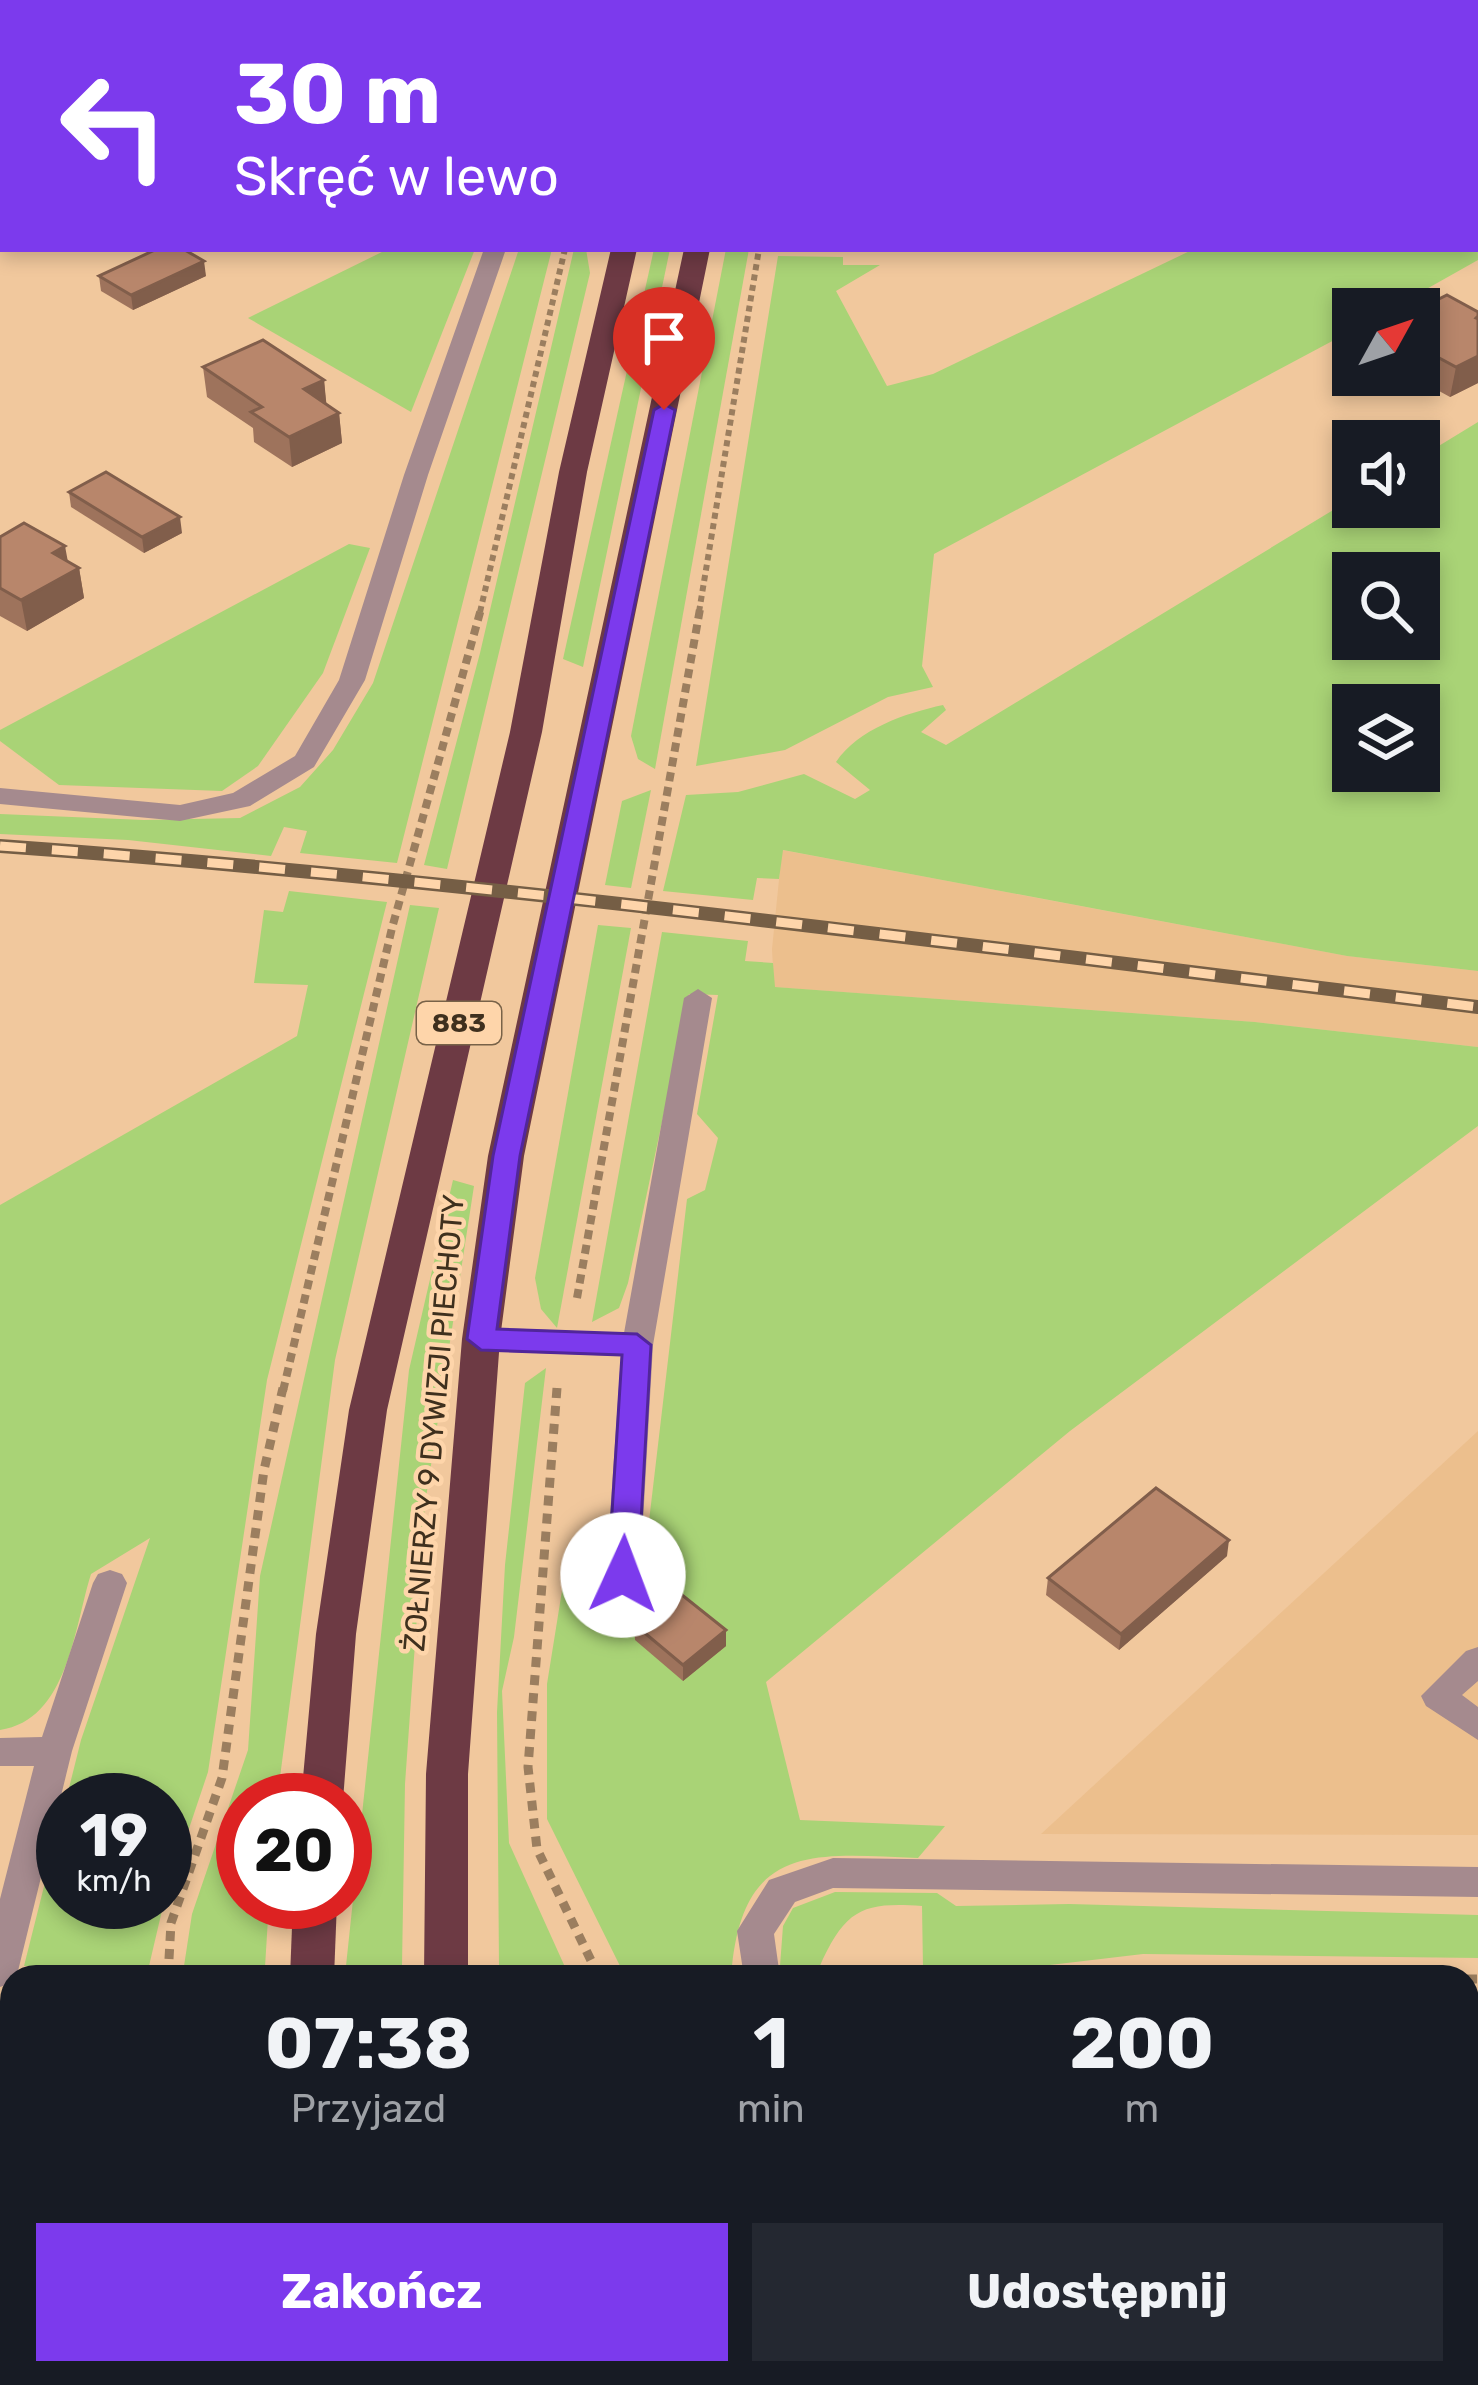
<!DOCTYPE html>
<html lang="pl">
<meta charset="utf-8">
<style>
:root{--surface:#171b24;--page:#242831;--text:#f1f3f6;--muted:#9ea1a6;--accent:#7c3aed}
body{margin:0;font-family:Rubik,sans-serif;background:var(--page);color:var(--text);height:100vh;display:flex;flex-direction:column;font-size:45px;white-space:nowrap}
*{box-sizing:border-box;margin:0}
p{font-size:39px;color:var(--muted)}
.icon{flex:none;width:66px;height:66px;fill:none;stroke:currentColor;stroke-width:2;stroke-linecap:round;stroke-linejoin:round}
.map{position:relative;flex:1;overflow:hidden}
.sheet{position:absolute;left:0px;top:1965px;width:1479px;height:420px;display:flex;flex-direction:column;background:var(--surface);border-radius:36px 36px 0 0;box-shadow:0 6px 18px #0003}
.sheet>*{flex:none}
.top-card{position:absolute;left:0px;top:0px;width:1479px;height:252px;box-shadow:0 6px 18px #0003;background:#7c3aed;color:#fff;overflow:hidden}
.needle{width:78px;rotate:50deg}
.tools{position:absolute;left:1332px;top:288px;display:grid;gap:24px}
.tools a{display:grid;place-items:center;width:108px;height:108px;border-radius:0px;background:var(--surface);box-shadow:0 6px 18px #0003;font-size:60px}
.speed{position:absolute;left:36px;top:1773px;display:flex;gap:24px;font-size:60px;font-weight:700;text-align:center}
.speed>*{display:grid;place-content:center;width:156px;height:156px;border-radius:50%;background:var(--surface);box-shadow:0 6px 18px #0003;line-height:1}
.speed small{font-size:30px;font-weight:400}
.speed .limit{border:18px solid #d22;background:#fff;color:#111}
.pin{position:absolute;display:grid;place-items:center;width:102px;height:102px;color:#fff;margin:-123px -51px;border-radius:50% 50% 50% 0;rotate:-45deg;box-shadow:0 0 12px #0007}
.pin .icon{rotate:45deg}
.me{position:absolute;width:132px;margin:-66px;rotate:2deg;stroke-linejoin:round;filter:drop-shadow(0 0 9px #0008)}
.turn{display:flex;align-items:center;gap:42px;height:252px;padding:0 36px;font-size:54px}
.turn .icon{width:156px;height:156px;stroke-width:2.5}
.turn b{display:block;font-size:84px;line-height:102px}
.eta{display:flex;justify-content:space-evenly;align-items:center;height:204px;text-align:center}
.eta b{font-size:72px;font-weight:700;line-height:84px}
.cta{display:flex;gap:24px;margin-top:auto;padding:24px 36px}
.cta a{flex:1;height:138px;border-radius:0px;background:var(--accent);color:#fff;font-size:48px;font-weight:700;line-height:138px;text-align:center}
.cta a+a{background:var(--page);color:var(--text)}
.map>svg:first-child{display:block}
.built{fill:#ecbf8d}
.green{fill:#a9d376;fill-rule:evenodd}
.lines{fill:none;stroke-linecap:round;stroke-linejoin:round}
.path-far2{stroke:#9b7e5f;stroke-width:6;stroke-dasharray:6 4.5;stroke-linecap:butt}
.path-far1{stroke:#9b7e5f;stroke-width:8;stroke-dasharray:9 6;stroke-linecap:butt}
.path{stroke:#9b7e5f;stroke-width:9;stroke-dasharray:10 8;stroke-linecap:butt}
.minor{fill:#a58a8e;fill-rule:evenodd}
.major{fill:#7d4f57;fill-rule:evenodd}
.highway{fill:#6d3a44;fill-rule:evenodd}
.rail-casing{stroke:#755e45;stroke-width:14}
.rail{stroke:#fed5aa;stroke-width:9;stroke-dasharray:26;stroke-linecap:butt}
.wall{fill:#9e735c}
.shaded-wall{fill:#815e4b}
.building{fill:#b8866b;stroke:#815e4b;stroke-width:3}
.route{fill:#7c3aed;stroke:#51269a;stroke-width:3}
.labels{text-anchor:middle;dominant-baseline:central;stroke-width:9;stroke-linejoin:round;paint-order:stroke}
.shield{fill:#fed5aa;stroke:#786248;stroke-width:3}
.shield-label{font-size:27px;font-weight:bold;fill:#3f301e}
.street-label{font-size:30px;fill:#3f301e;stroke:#fed5aa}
</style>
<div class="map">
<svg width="1478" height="2385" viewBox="0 0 1478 2385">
<rect width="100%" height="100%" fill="#f1c89d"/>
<!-- built -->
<g class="built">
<path d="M923 0H1368L922 3Z"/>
<path d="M782 850 1347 956 1478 971V1047L1255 1022 774 987 772 949Z"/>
<path d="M1478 1431V1835L1041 1834 1324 1573Z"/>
</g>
<!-- green -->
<g class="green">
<path d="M1476 121 1478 260 1391 309H1353V330L934 554 922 666 933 687 888 697 785 750 696 766 778 256 843 257V265H880L836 291 887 386 933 374 1194 249H1476Z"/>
<path d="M388 249H475L411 412 248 318Z"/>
<path d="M519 249H552L397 863 300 853 307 831 284 827 271 856 128 840 0 834V814L144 820 240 818 300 787 333 750 373 683Z"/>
<path d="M574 249H586L590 273 447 869 424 865 480 653Z"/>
<path d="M654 249H670L583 667 563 659Z"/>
<path d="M726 249H749L655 769 638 759 631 736Z"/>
<path d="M1478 422V971L1347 956 783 850 779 879 757 878 753 900 663 891 686 795 738 792 804 774 855 799 870 790 836 762C858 729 906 713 943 705L946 710 921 732 946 745 1353 498V507H1419V458ZM1353 573H1419V639H1353ZM1353 705H1419V771H1353Z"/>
<path d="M349 544 370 548 323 673 258 766 222 791 59 785 0 741V730Z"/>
<path d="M651 790 631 888 605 885 622 801Z"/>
<path d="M289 891 387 902 267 1380 208 1772 165 1900V1800H66L81 1740 150 1538 91 1574C74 1628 68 1720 0 1730V1205L297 1036 308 985 254 983 264 910 283 912Z"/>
<path d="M410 905 439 908 335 1360 277 1800H243V1902H269L265 1967 184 1966 192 1914 248 1750 260 1576Z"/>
<path d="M598 925 631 928 557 1328 541 1309 535 1278Z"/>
<path d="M662 932 748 941 745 961 773 963 775 987 1255 1022 1478 1047V1126L1070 1431 766 1682 800 1820 945 1826 918 1858C816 1854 745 1842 732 1966H620L547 1819V1684L565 1572 603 1595 641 1589 687 1199 705 1190 718 1138 697 1114 718 995 689 994 628 1283 619 1308 592 1322Z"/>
<path d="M453 1180 474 1186 425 1504 405 1784 402 1966H346L409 1370Z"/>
<path d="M546 1368 514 1637 502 1691 509 1843 565 1967 499 1966 497 1712 505 1565 525 1383Z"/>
<path d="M63 1811V1902H164L149 1966H24Z"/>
<path d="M835 1892 937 1893 956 1906 1069 1904 1478 1915V1958L1143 1954 999 1971 923 1968 922 1906C864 1902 845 1908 819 1968L780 1966 783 1926 793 1908Z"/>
<path d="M12 2291V2373H139L142 2385H0V2292Z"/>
<path d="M1467 2321H1478V2385H847L845 2373H1467Z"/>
<path d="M650 2373H794L796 2385H651Z"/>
</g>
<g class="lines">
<!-- path-far2 -->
<g class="path-far2">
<path d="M480 612 565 249"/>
<path d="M699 612 759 249"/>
</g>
<!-- path-far1 -->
<g class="path-far1">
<path d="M577 1298 700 609"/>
<path d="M283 1391 392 928 481 609"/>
</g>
<!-- path -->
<g class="path">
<path d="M557 1388 528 1767 537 1849 599 1977"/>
<path d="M168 1977 171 1923 222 1778 264 1470 283 1388"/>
<path d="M1137 1977H1257"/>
<path d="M1467 1979H1478"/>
<path d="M0 2262 12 2261"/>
<path d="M1467 2297H1478"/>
<path d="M152 2373 155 2385"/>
<path d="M623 2373 624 2385"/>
</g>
<!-- minor -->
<g class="minor">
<path d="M412 0H437L410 3Z"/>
<path d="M482 0H506L508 3H484Z"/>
<path d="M679 0H711L713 3H681Z"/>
<path d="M875 0H897L873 3Z"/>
<path d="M1404 0H1427L1402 3Z"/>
<rect x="1476" y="99" width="2" height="12"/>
<path d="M484 249H506L428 475 365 680 314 767 250 806 180 821 0 804V788L180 805 233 793 295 756 339 680 404 475Z"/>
<path d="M698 989 712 998 653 1345 640 1575 635 1584 623 1588 611 1584 606 1575 621 1356 481 1351 470 1347 465 1339 470 1331 481 1327 624 1333 684 998Z"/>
<path d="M110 1570 122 1574 127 1583 72 1751 18 1971 12 1983 0 1987V1899L34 1766H0V1738L42 1737 93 1583 98 1574Z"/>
<path d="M1478 1647V1681L1462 1695 1478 1707V1740L1426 1706 1421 1696 1466 1651Z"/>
<path d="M833 1858 1478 1867V1897L833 1888 795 1902 774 1934 780 1977H744L737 1931 769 1880Z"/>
<path d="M798 2373H838L840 2385H800Z"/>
</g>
<!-- major -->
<g class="major">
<rect x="0" y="2050" width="12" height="34"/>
<rect x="1467" y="2059" width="11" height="34"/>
<rect x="1467" y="2172" width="11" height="36"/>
<rect x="0" y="2179" width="12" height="36"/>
</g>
<!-- highway -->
<g class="highway">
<rect x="668" y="0" width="24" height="3"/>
<path d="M735 0H759L734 3Z"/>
<path d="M611 249H637L587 472 542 732 387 1410 356 1634 343 1800H301L316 1634 349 1410 510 732 559 472Z"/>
<path d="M684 249H710L524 1156 500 1339 468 1774V1977H424L426 1774 462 1339 488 1156Z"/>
<path d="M293 1902H337L334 1977H290Z"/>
<path d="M293 2373H341L342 2385H294Z"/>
<path d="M442 2373H490L491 2385H443Z"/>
</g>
<!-- rail casing -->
<g class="rail-casing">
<path id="rail" d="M0 846C494 881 986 948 1478 1007"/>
</g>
<!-- rail -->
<use href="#rail" class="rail"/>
</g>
<!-- wall -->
<g class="wall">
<path d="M190 0H353V3H193Z"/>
<path d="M99 276H206L133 310 101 291Z"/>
<path d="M1427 305 1478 312V383L1450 397 1410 375H1419V320L1426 316Z"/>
<path d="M203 367 324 380 326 404 339 413 342 443 292 467 254 442 253 428 207 397Z"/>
<path d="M69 492 182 533 144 553 71 507Z"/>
<path d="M0 537 68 562 79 568 84 598 27 631 0 616Z"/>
<path d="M1227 1556 1119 1650 1046 1595 1048 1578Z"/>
<path d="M634 1624 726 1646 683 1681 635 1640Z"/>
</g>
<!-- shaded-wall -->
<g class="shaded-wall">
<path d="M31 0H87L80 3H32Z"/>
<path d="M339 0H353V3H332Z"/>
<path d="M204 261 206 276 133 310 131 295Z"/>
<path d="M1478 341V383L1450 397 1456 367Z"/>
<path d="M324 380 327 410 304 389Z"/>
<path d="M339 413 342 443 292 467 289 437Z"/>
<path d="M180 517 182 533 144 553 142 537Z"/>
<path d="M65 546 70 573 79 568 84 598 27 631 21 600 53 553Z"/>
<path d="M1229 1540 1227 1556 1119 1650 1121 1634Z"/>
<path d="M726 1630V1646L683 1681V1665Z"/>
</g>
<!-- building -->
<g class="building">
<path d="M0 0H17L23 3H3V24L0 26Z"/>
<path d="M237 0H339L332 3H242Z"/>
<path d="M157 249H183L204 261 131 295 99 276Z"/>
<path d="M1447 295 1478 312V316L1476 318 1478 319V356L1456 367 1419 347V320L1437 311 1427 305Z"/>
<path d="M263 340 324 380 304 389 339 413 289 437 251 412 262 407 203 367Z"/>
<path d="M106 472 180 517 142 537 69 492Z"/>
<path d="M24 523 65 546 53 553 79 568 21 600 0 588V537Z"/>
<path d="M1156 1488 1229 1540 1121 1634 1048 1578Z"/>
<path d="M677 1591 726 1630 683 1665 634 1624Z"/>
</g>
<!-- route -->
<path class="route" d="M664 404 675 410 520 1156 497 1329 637 1334 651 1345 638 1575 634 1583H612L608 1575 622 1355 481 1350 467 1339 493 1156 654 410Z"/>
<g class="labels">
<!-- shield labels -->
<rect class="shield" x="417" y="1002" width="84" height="42" rx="9"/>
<g class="shield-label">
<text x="459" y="1023">883</text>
</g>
<!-- street labels -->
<g class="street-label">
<text transform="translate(434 1423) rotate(-85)">ŻOŁNIERZY 9 DYWIZJI PIECHOTY</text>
</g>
</g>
</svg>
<div class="tools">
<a><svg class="needle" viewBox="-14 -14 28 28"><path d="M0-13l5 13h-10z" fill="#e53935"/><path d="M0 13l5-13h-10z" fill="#9ea1a6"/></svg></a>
<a><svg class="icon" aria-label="sound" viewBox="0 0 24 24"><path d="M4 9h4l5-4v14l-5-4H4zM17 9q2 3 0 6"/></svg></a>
<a><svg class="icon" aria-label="search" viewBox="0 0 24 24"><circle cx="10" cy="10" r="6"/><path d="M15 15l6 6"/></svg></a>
<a><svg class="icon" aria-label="layers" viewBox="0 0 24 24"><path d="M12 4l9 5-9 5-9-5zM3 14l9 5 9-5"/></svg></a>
</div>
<div class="speed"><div>19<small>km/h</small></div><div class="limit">20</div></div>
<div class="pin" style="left:664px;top:410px;background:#d93025"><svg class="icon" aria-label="arrive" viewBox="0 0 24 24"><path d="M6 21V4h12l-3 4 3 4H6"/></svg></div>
<svg class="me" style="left:623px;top:1575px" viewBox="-20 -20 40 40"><circle r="19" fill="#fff"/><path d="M0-13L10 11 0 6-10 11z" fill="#7c3aed"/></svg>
<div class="top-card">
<div class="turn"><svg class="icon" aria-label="left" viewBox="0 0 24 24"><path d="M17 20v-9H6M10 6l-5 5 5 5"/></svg><div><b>30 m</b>Skręć w lewo</div></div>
</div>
<section class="sheet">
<div class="eta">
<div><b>07:38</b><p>Przyjazd</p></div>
<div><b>1</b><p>min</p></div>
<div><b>200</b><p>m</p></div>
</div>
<div class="cta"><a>Zakończ</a><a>Udostępnij</a></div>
</section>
</div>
